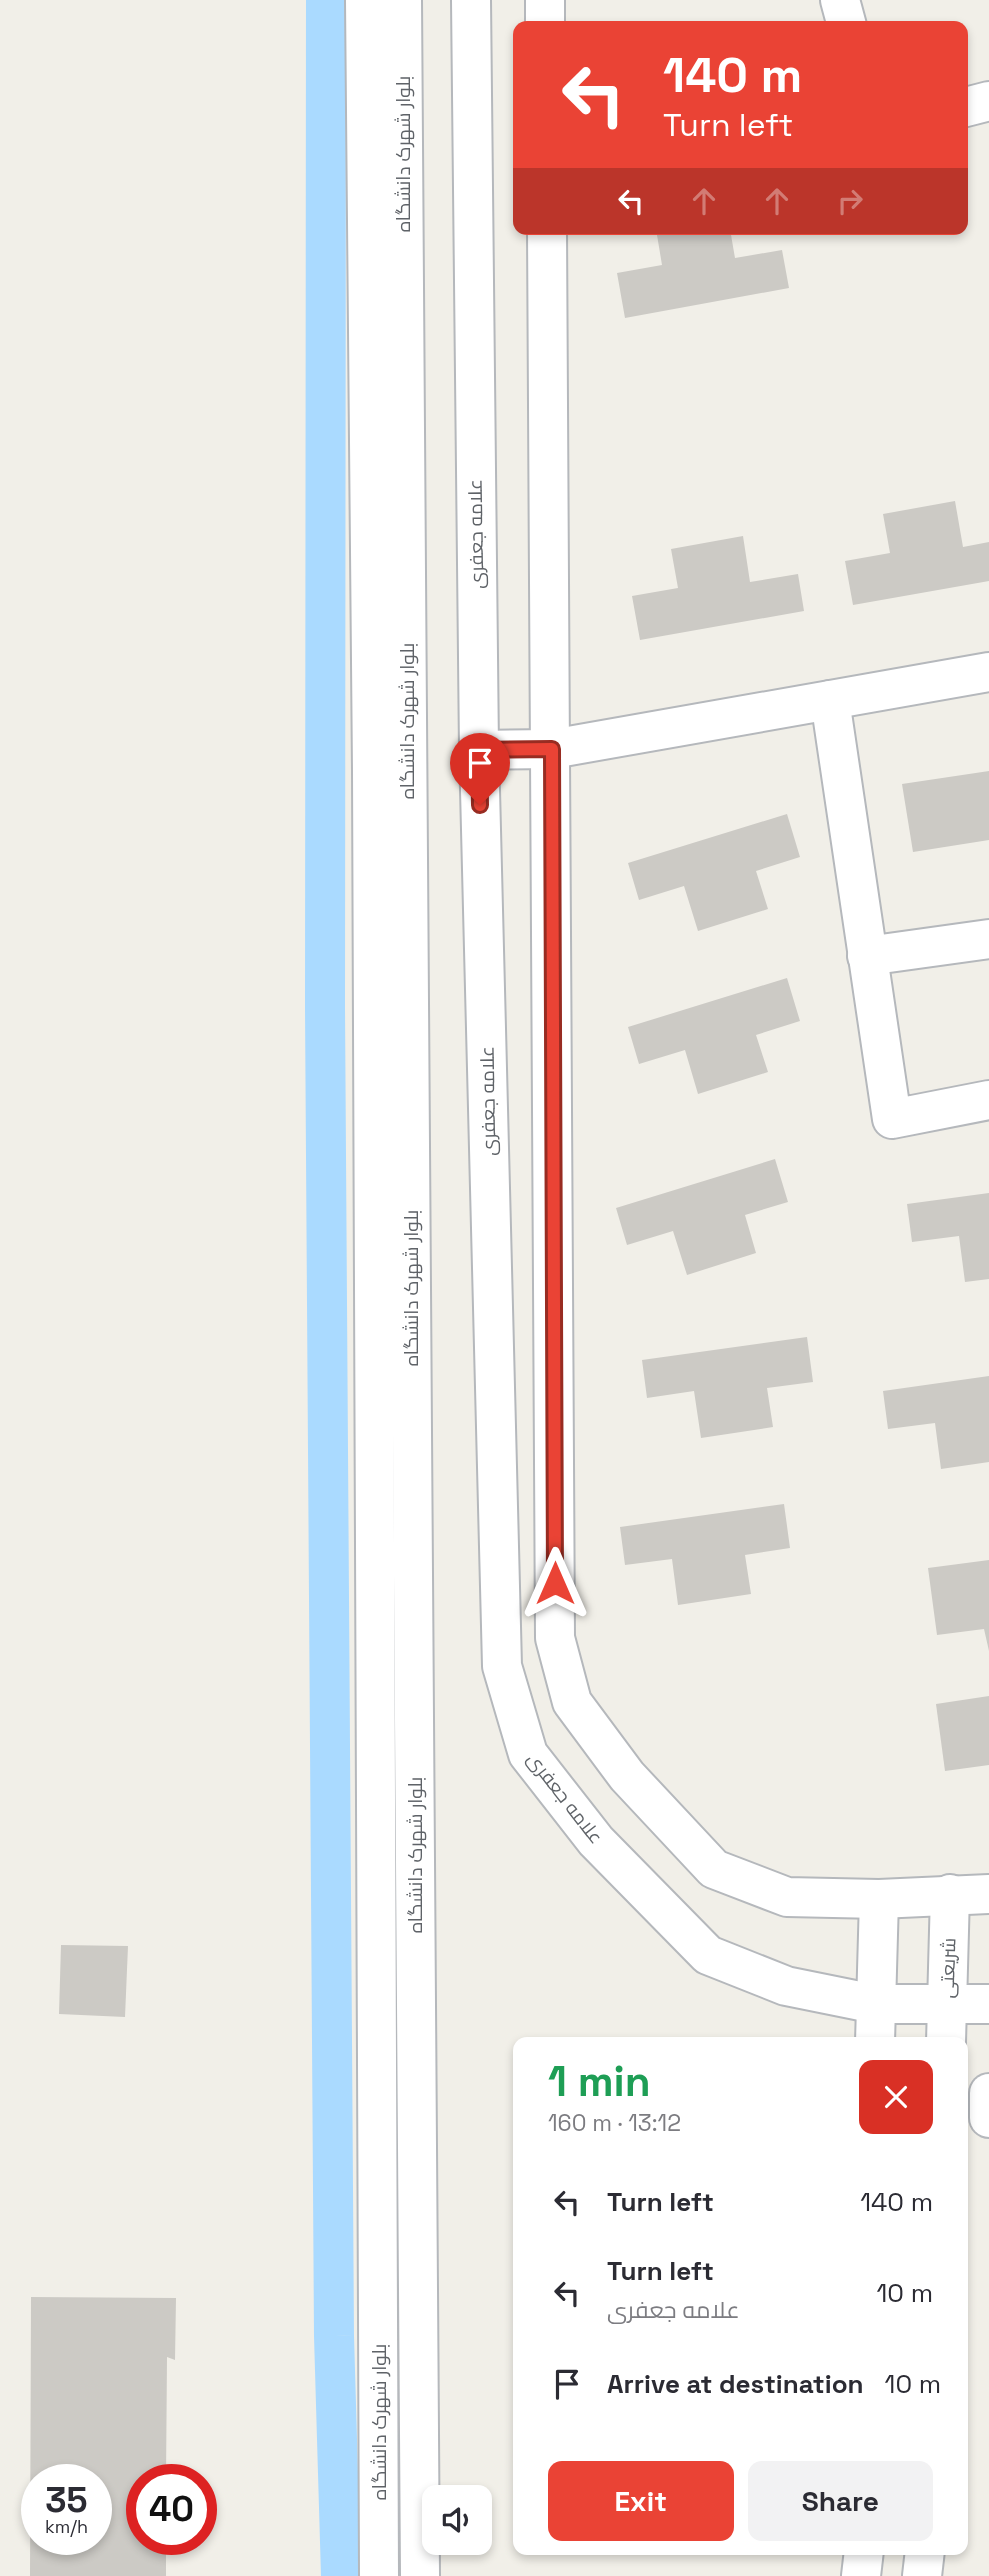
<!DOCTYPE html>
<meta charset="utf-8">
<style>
:root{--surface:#fff;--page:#f2f2f3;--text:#2b2b33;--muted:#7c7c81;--accent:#ea4335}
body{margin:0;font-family:"Space Grotesk",Cairo,sans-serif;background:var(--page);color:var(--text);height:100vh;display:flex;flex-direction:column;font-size:26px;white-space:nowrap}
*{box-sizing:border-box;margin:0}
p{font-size:23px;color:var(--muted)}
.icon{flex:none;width:38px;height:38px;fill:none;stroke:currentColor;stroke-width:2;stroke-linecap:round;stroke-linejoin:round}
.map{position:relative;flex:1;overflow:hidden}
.drawer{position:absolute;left:513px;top:2037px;width:455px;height:518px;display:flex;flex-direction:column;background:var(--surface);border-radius:14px;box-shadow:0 4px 10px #0003}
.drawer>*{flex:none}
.hud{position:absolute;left:513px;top:21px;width:455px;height:214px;border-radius:14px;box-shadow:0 4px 10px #0003;background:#ea4335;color:#fff;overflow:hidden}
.tools{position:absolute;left:422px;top:2485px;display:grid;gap:14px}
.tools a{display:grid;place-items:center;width:70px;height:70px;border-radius:14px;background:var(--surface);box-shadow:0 4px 10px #0003;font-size:35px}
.speed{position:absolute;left:21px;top:2464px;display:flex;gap:14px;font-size:35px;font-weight:700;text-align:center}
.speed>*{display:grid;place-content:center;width:91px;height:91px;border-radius:50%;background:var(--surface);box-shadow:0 4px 10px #0003;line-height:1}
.speed small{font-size:18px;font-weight:400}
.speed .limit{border:10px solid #d22;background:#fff;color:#111}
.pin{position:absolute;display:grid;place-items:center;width:60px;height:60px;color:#fff;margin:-72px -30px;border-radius:50% 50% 50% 0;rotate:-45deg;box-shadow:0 0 7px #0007}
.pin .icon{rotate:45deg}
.me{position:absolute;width:77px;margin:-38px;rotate:0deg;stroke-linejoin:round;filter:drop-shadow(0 0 5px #0008)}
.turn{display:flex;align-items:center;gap:24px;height:147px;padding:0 35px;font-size:32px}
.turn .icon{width:91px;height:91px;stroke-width:2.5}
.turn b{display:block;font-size:49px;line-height:60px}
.lanes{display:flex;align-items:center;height:66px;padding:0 35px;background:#0003;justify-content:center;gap:35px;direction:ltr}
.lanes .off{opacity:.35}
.round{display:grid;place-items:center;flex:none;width:74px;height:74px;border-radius:14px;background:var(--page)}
.summary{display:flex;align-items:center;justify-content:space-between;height:119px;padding:0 35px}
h1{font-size:42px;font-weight:700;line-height:52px;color:#1e9e55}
.action{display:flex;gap:14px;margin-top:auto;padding:14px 35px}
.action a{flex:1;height:80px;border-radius:14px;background:var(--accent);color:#fff;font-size:28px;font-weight:700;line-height:80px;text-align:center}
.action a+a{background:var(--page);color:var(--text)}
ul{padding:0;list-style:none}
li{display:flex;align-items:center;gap:21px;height:91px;padding:0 35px}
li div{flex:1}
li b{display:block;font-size:26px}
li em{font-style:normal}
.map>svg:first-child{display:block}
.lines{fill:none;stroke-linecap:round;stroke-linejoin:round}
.canal{stroke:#aadaff;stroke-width:40}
.building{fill:#cccac5;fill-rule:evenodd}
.minor-casing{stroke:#b5b8bc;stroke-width:42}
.minor{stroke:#fff;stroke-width:38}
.route-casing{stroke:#982c22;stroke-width:18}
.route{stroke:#ea4335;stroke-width:12}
.labels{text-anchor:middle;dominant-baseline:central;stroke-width:5;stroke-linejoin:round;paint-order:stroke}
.street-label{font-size:19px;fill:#5f6368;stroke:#fff}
</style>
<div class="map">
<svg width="989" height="2576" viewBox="0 0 989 2576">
<rect width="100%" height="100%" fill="#f1efe8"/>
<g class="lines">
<!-- canal -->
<path class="canal" d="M326 0 325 1008 334 2336 341 2576"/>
</g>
<!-- building -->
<g class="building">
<path d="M656 229H730L735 258 782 250 789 288 625 318 617 273 662 265Z"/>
<path d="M955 501 963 547 989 542V581L853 605 845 561 890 553 883 514Z"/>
<path d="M743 536 750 582 798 574 804 611 640 640 632 596 678 588 671 549Z"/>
<path d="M989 771V840L913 852 902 784Z"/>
<path d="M787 814 800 857 756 871 768 909 698 931 684 886 639 900 628 863Z"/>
<path d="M787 978 800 1021 756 1035 768 1072 698 1094 685 1050 639 1064 628 1027Z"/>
<path d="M775 1159 788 1202 745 1215 756 1253 687 1275 673 1231 627 1245 616 1208Z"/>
<path d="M989 1193V1279L965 1282 959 1236 912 1242 907 1204Z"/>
<path d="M807 1337 813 1382 767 1388 773 1427 701 1438 694 1391 647 1398 642 1360Z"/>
<path d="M989 1376V1462L941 1469 935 1423 888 1429 883 1391Z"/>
<path d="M784 1504 790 1548 745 1555 751 1594 678 1605 672 1559 625 1565 620 1527Z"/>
<path d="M989 1560V1651L984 1629 937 1635 928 1568Z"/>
<path d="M989 1696V1765L945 1771 936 1704Z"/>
<path d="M61 1945 128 1946 125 2017 59 2014Z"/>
<path d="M31 2297 176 2298 175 2360 167 2357 166 2480H142V2539H166V2576H30ZM37 2480H96V2539H37Z"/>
</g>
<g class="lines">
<!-- minor casing -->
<g class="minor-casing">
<g id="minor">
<path d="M365 0 372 771 379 2576"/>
<path d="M402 0 420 2576"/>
<path d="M471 0 479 750 502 1666 528 1754 596 1841 708 1955 786 1986 875 2004H989"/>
<path d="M545 0V26"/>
<path d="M840 0 847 26"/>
<path d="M962 108 989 101"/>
<path d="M547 229 555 1638 572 1702 627 1776 714 1869 787 1897 879 1899 989 1894"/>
<path d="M830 700 892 1119 989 1100"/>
<path d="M479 750 552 749 989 672"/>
<path d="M867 956 989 939"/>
<path d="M875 2042 879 1899"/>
<path d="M946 2042 950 1894"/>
<path d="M989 2093V2118"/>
<path d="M861 2576 864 2550"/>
<path d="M922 2576 925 2550"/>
</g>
</g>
<!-- minor -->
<use href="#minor" class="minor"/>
</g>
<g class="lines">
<!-- route casing -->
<g class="route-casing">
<path id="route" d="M480 805 479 750 552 749 555 1583"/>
</g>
<!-- route -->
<use href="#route" class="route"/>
</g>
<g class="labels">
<!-- street labels -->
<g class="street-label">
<text transform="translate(403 154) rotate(-90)">بلوار شهرک دانشگاه</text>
<text transform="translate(476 534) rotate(-91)">علامه جعفری</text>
<text transform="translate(407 721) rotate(-90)">بلوار شهرک دانشگاه</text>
<text transform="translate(488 1101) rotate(-91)">علامه جعفری</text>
<text transform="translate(411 1288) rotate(-90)">بلوار شهرک دانشگاه</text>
<text transform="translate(565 1798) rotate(52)">علامه جعفری</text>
<text transform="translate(415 1855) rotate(-90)">بلوار شهرک دانشگاه</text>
<text transform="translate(948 1968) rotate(-88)">شریعتی</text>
<text transform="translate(379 2422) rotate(-90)">بلوار شهرک دانشگاه</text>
</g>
</g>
</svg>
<div class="tools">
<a><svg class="icon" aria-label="sound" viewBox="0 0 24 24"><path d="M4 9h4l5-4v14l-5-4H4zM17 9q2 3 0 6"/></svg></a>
</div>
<div class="speed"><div>35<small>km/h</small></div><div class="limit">40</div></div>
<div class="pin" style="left:480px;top:805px;background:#d93025"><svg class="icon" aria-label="arrive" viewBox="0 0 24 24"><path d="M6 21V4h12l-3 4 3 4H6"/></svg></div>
<svg class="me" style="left:555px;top:1583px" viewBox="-20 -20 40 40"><path d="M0-17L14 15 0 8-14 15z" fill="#ea4335" stroke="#fff" stroke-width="4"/></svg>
<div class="hud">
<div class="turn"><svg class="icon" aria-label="left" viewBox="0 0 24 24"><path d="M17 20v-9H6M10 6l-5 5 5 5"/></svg><div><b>140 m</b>Turn left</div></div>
<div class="lanes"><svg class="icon" aria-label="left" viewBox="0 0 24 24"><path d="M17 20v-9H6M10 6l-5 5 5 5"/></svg><svg class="icon off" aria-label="ahead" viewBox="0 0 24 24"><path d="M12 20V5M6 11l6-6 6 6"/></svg><svg class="icon off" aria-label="ahead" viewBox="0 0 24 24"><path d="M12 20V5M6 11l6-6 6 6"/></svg><svg class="icon off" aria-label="right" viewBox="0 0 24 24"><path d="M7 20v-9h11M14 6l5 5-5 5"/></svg></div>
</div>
<section class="drawer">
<div class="summary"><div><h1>1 min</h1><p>160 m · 13:12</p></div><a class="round" style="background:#d93025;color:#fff"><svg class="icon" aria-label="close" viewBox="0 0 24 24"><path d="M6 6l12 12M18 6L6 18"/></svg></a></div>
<ul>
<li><svg class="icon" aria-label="left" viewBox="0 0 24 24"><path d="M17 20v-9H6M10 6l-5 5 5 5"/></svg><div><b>Turn left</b></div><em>140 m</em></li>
<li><svg class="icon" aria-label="left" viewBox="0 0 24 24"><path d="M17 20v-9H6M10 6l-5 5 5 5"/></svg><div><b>Turn left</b><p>علامه جعفری</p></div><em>10 m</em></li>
<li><svg class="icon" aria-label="arrive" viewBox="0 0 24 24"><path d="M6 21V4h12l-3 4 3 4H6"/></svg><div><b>Arrive at destination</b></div><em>10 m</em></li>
</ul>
<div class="action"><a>Exit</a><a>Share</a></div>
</section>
</div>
